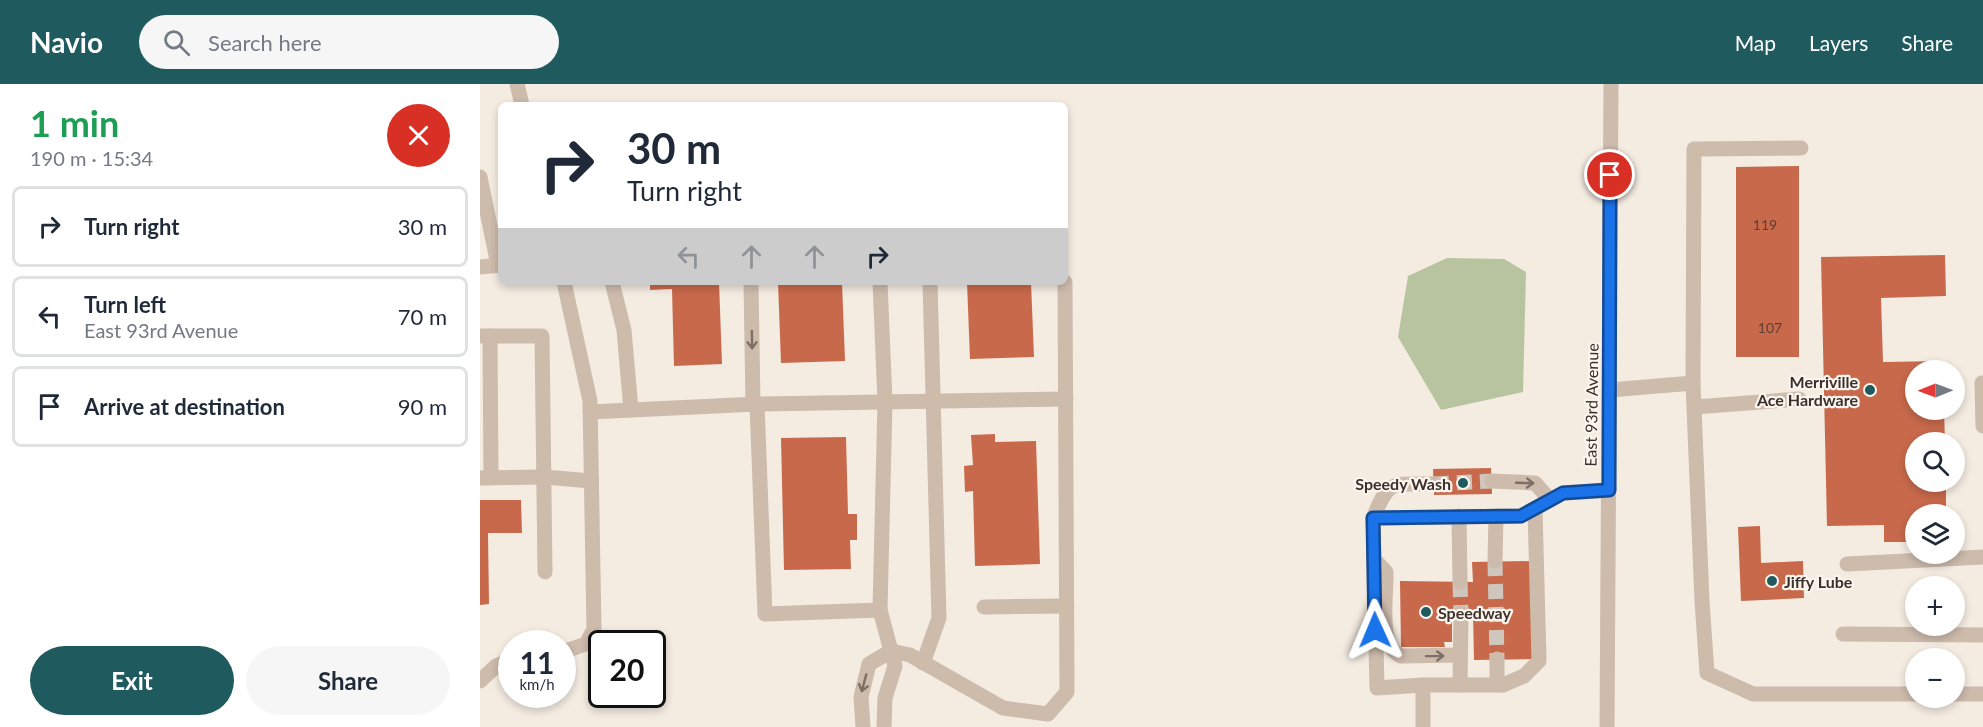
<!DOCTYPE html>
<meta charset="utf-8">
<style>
:root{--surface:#fff;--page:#f6f6f7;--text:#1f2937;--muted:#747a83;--line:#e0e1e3;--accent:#1f5a5e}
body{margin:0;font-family:Lato,sans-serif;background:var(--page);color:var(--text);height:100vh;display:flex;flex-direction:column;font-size:22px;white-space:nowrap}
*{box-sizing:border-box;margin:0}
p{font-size:20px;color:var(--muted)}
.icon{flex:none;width:33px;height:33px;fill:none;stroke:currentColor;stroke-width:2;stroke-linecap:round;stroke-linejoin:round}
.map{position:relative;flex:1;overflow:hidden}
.drawer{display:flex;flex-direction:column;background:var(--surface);width:480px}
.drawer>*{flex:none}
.guide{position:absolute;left:18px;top:18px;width:570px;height:183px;border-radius:9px;box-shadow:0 3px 9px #0003;background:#fff;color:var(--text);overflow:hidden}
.needle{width:39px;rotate:269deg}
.tools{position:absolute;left:1425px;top:276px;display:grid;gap:12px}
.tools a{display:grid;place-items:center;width:60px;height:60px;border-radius:50%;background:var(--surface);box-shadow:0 3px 9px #0003;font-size:30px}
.speed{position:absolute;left:18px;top:546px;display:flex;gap:12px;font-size:30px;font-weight:700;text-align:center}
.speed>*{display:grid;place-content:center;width:78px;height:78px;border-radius:50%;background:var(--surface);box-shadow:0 3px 9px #0003;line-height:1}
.speed small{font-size:15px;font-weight:400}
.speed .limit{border:3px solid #111;border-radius:9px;background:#fff;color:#111}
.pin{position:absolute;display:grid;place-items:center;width:51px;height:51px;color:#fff;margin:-26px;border:3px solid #fff;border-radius:50%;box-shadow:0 2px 6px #0007}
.me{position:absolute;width:66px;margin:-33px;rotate:359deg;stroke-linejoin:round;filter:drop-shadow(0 0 4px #0008)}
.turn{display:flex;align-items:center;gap:21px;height:126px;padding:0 30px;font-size:27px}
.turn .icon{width:78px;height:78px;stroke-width:2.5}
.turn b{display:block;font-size:42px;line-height:51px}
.lanes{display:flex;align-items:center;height:57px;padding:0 30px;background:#0003;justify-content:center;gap:30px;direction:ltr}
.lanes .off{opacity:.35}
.round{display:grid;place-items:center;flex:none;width:63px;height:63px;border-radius:32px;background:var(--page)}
.summary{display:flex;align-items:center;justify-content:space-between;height:102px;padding:0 30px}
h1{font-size:36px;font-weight:700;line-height:45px;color:#1e9e55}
.cta{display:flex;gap:12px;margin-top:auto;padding:12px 30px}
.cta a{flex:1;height:69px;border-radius:36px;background:var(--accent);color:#fff;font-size:24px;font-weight:700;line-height:69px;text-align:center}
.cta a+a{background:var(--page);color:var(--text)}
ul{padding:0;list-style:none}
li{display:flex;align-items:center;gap:18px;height:81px;margin:0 12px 9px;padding:0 18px;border:3px solid var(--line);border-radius:9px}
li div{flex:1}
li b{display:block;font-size:22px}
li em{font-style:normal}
header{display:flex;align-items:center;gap:36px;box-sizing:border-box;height:84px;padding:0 30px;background:var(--accent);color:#fff}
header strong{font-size:28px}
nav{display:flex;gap:33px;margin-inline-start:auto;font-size:21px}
.search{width:420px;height:54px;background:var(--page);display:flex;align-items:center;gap:15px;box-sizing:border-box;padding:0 21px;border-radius:33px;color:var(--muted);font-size:22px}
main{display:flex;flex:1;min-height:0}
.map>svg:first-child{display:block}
.green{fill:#b8c4a0}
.building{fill:#c8694b}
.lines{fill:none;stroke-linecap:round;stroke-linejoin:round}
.minor-tunnel{stroke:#cfc6bd;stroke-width:15;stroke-dasharray:15 8;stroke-linecap:butt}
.minor{stroke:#cdbbac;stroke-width:15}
.oneway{stroke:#7d6f65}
.route-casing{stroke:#114b97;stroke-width:15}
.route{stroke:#1a73e8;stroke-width:10}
.poi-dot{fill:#1f5a5e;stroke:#fbf5ee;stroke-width:2}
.labels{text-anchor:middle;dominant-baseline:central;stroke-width:4.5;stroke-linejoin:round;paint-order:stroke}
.number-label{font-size:14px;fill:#5e3e33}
.poi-label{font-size:16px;font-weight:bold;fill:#3b302b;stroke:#fbf5ee;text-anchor:end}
.street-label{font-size:16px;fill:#3b302b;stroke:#fbf5ee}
</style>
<header>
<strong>Navio</strong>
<div class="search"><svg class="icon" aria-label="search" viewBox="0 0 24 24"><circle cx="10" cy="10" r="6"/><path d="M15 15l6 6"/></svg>Search here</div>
<nav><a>Map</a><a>Layers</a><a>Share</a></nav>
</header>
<main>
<section class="drawer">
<div class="summary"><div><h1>1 min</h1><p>190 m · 15:34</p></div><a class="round" style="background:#d93025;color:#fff"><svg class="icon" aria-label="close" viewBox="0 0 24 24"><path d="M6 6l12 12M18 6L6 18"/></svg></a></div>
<ul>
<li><svg class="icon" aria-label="right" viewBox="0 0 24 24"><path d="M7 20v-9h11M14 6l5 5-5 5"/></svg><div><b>Turn right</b></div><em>30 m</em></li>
<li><svg class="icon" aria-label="left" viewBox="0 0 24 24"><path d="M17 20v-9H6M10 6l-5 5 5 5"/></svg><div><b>Turn left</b><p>East 93rd Avenue</p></div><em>70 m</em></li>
<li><svg class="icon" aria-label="arrive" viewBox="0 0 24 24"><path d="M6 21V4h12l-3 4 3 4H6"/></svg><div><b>Arrive at destination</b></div><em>90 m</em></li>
</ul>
<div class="cta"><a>Exit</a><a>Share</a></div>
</section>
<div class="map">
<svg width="1503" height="643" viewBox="0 0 1503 643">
<rect width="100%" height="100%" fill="#f4ebe1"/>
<!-- green -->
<path class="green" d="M967 174 1024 175 1046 188 1043 308 961 326 918 253 928 192Z"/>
<!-- building -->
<g class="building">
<path d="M1319 82V273H1256V83Z"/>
<path d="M1465 171 1466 212 1401 214 1403 278 1463 277V286H1436V326H1464L1465 358H1436V398H1466V430H1436V458H1404V441L1347 442 1341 173Z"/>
<path d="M170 198H239L242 280 194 282 192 205 170 206Z"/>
<path d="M298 198H362L365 277 301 279Z"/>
<path d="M487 198H551L554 273 490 275Z"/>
<path d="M515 350V358L556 357 560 480 495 482 493 407 485 408 484 382 493 381 491 351Z"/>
<path d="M366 353 368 430H377V456H370L371 485 304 486 301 354Z"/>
<path d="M1011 384 1012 410 954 411 953 385Z"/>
<path d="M0 416H41L42 449H8L9 520 0 521Z"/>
<path d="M1280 442 1281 479 1323 477 1324 514 1261 517 1258 443Z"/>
<path d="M1053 477 1055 575 994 576 993 529 972 530V558H964L965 563H921L920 497 993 498 992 478Z"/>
</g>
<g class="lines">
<!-- minor-tunnel -->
<g class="minor-tunnel">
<path d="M954 400 1012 397"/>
<path d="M1015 477 1017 575"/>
<path d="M980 498 981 529"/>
</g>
<!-- minor -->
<g class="minor">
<path d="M37 0 42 21"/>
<path d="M0 93 18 181"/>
<path d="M0 183 21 181"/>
<path d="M132 198 144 246 151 326"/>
<path d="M271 198 273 321"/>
<path d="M400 198 405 318 400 526 415 582 405 614 404 643"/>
<path d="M0 252H62L65 488"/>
<path d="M10 252 11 394"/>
<path d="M1213 299 1214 65 1321 64"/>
<path d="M1502 299 1503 342"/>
<path d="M1130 306 1213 299 1222 517 1227 589 1273 610H1436"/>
<path d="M277 320 285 530 400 526"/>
<path d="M1215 323 1319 315"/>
<path d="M110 328 277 320 586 315"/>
<path d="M0 394 65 393 111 397"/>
<path d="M1012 397 1055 399 1070 416"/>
<path d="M979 432 980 498"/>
<path d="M893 434C910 393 912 401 954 400"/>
<path d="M894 475 906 488C907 511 897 562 921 572L980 571"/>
<path d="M1015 477 1016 432"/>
<path d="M1367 480 1503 473"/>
<path d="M504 523 587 522"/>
<path d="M1363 550 1503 551"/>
<path d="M82 568 106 560 114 545 110 317 84 198"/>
<path d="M1017 575V601"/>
<path d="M443 579 459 534 450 198"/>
<path d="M0 597 16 582 32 575"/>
<path d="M943 601 897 604 893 434 1041 432 1083 409 1129 406"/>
<path d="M980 601 981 529"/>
<path d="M1474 610H1503"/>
<path d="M383 643 381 613 389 580 411 567 430 571 523 624 568 630 587 608 585 198"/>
<path d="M943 643V601H1023L1044 592 1059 577 1055 425"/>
<path d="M1127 643 1131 0"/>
</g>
</g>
<!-- one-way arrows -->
<defs><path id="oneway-shaft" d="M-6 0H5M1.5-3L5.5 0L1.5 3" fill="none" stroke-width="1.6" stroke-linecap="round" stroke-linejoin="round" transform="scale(1.5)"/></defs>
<g class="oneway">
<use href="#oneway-shaft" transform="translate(272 256) rotate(89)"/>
<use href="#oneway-shaft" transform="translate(1045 399) rotate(2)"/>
<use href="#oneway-shaft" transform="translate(955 572) rotate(-1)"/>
<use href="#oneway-shaft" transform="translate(384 599) rotate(105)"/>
</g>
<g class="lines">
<!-- route casing -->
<g class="route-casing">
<path id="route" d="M895 546 893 434 1041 432 1083 409 1129 406 1130 91"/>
</g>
<!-- route -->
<use href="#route" class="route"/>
</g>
<!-- markers -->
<g class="poi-dot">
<circle cx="1390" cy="306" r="6"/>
<circle cx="983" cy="399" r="6"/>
<circle cx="1292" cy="497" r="6"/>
<circle cx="946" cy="528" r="6"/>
</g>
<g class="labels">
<!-- number labels -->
<g class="number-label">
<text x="1285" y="140">119</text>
<text x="1290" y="243">107</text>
</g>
<!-- poi labels -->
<g class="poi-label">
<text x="1378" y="297">Merriville<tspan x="1378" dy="18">Ace Hardware</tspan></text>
<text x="971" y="399">Speedy Wash</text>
<text x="1304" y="497" text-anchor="start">Jiffy Lube</text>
<text x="958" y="528" text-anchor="start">Speedway</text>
</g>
<!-- street labels -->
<g class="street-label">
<text transform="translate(1111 321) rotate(-89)">East 93rd Avenue</text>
</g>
</g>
</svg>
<div class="tools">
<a><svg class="needle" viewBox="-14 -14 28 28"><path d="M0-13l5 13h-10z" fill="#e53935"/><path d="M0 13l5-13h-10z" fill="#747a83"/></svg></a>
<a><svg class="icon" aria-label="search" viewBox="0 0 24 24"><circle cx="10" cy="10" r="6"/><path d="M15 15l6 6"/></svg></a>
<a><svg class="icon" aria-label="layers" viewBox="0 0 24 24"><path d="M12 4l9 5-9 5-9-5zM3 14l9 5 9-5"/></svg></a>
<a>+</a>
<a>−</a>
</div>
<div class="speed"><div>11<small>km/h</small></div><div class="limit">20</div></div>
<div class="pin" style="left:1130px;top:91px;background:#d93025"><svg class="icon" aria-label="arrive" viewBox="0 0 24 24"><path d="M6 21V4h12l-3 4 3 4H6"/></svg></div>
<svg class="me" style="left:895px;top:546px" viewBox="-20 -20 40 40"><path d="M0-17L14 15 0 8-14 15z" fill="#1a73e8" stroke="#fff" stroke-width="4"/></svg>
<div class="guide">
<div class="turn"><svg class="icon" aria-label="right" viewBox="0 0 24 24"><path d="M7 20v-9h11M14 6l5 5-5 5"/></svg><div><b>30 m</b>Turn right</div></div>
<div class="lanes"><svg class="icon off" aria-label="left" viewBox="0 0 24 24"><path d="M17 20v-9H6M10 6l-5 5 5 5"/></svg><svg class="icon off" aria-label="ahead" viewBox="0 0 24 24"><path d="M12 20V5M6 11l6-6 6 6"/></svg><svg class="icon off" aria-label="ahead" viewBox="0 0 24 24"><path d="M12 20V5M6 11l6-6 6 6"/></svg><svg class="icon" aria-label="right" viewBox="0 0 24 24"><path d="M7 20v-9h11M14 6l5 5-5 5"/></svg></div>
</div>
</div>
</main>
